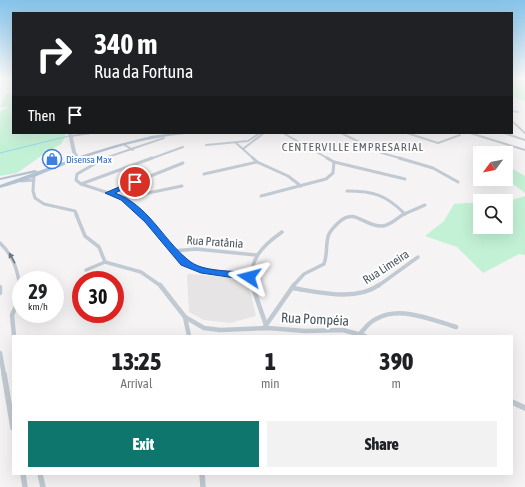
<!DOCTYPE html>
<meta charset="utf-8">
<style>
:root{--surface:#fff;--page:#f2f2f2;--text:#202124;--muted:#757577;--accent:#0f766e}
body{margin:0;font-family:"Asap Condensed",sans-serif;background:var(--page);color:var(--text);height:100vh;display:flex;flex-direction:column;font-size:15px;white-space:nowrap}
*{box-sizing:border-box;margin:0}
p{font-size:13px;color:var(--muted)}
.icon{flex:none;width:22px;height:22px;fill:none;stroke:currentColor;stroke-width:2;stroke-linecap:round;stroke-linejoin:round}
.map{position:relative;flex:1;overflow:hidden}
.drawer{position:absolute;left:12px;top:335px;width:501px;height:140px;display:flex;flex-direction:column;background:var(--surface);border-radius:0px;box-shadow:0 4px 16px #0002}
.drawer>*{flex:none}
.banner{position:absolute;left:12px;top:12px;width:501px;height:122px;border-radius:0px;box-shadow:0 4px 16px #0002;background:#202124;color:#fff;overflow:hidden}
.needle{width:26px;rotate:238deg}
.controls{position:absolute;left:473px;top:146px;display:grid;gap:8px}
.controls a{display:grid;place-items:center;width:40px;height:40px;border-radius:0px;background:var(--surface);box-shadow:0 4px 16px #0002;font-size:20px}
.speed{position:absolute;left:12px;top:271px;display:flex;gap:8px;font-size:20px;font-weight:700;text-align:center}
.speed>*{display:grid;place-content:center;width:52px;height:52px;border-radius:50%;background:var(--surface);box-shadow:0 4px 16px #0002;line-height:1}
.speed small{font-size:10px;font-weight:400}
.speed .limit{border:6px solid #d22;background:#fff;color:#111}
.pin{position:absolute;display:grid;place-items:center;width:34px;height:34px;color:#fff;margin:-17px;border:2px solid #fff;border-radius:50%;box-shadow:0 1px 4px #0007}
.me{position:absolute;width:44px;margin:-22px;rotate:279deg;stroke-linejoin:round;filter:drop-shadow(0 0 3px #0008)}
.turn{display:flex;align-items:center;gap:14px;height:84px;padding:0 16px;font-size:18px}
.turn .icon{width:52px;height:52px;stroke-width:2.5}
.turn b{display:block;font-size:28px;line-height:34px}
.then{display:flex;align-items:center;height:38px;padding:0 16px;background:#0003;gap:8px;font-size:15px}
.eta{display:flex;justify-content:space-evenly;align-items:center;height:68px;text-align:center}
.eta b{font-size:24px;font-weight:800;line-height:28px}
.button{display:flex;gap:8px;margin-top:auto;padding:8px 16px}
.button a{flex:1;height:46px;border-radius:0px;background:var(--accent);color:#fff;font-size:16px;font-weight:800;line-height:46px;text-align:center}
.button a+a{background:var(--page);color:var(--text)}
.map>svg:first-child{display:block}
.education{fill:#e6e4e5}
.green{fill:#c3f1d5}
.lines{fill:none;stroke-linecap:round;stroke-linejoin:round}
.stream{stroke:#90daee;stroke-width:1}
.street-far4{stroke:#c1cad2;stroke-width:2}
.street-far3{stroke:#c1cad2;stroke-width:3}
.street-far2{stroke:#c1cad2;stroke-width:3.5}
.street-far1{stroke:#c1cad2;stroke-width:4.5}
.street{stroke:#c1cad2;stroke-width:5.5}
.secondary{fill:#c1cbd6;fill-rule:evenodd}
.primary{fill:#b3c2d1;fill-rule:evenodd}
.oneway{fill:#6e7983}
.route{fill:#1a73e8;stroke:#114b97}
.labels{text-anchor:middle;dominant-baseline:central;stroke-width:4;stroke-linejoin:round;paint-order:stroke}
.far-shop-label{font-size:10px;fill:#366cbe;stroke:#fff;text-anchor:start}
.far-quarter-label{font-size:12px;letter-spacing:1px;fill:#5f6368;stroke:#fff}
.street-label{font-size:12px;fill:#4a5661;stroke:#fff}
.near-street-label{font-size:14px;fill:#4a5661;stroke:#fff}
</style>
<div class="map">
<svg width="525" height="487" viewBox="0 0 525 487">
<rect width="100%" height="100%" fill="#f5f3f3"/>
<!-- education -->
<path class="education" d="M189 274 238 278 248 282 256 316 230 323 204 320 189 312 187 276Z"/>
<!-- green -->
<g class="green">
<path d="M512 79H525V101L512 96Z"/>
<path d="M13 93V133H65V137L61 144 44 154 17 173 0 176V111L11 107H0L6 94Z"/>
<path d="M506 165 525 176V193L506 179Z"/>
<path d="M525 196V255L519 254 483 273 457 247 425 236 444 221 454 204 480 202V227H506V202Z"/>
</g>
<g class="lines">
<!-- stream -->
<path class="stream" d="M0 153 69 136"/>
<!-- street-far4 -->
<g class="street-far4">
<path d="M512 111 518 112"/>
<path d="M512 121 525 133"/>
<path d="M283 133 329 159"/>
<path d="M341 133 382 153 403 159"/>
<path d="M407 133 438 143 460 135"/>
<path d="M470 133 525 150"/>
<path d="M504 133 525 140"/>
<path d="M71 136 91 133"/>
<path d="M236 143 254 159"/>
<path d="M123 144 133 150"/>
<path d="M206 145 248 141 260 133"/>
<path d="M243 149 264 133"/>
<path d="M102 159 164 138"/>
<path d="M150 159 183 147"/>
</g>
<!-- street-far3 -->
<g class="street-far3">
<path d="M105 158 77 174 76 180 81 184 124 198 142 215"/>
<path d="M253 158 257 162 288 176 301 186"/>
<path d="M327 158 334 162 405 179"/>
<path d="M399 158 433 168 458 182"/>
<path d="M204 174 257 162"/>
<path d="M34 175 33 191 35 198 44 204 75 211 77 215"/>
<path d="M21 181 34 180"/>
<path d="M81 184 152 158"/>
<path d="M347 191C374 191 386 195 405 214"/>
<path d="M108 193 183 163"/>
<path d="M261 196 326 179 333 173 334 162"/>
<path d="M124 198 182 186"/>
<path d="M402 215 425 205"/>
</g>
<!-- street-far2 -->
<g class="street-far2">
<path d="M76 214 85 236 99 247 105 262 141 272 161 286"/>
<path d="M141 214 155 227 179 258 192 267 249 277"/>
<path d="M0 243C13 255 17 269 20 286"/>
<path d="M173 251 196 249 256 255"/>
<path d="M86 270 105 262"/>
<path d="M252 286C248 260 262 246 282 232"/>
<path d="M293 286 304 274 324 264C328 254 325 243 329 234 331 230 334 227 337 224 355 205 364 228 383 226 391 225 397 218 404 214"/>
<path d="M378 286 418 257"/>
</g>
<!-- street-far1 -->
<g class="street-far1">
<path d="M160 285 185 317 204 328 220 330 268 328 305 331 343 330 365 336"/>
<path d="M252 285 266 325"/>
<path d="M0 287V293"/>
<path d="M292 288C319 292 355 302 379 285"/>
<path d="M185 317 189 336"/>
<path d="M264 328 294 285"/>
<path d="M360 334C365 328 369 322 376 319 400 305 432 320 456 327"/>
<path d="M14 336 12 315 19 300 20 285"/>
<path d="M0 353 4 375"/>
</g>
<!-- street -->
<g class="street">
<path d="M4 374 13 428"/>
<path d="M512 402 525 408"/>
<path d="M23 474 25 487"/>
<path d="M40 474 43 487"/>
<path d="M202 474 203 487"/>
</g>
<!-- secondary -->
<path class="secondary" d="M68 133H72L76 152 79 157 78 158H76L72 152Z"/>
<!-- primary -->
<g class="primary">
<path d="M174 133H187L185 134C145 138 107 149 69 163 46 172 24 182 0 188V185L83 155 116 145 151 136Z"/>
<path d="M35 170 37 171V172L0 180V178Z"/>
</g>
</g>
<!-- one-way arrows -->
<defs><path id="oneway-solid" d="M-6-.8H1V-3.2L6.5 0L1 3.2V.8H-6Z"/></defs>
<use class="oneway" href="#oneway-solid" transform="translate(12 258) rotate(-119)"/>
<!-- sky -->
<linearGradient id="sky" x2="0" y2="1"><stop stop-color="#85c3ea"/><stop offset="0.53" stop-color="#fafafa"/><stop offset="1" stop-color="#fafafa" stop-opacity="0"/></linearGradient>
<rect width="525" height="148" fill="url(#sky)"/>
<!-- route -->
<path class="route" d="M133 181 139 182 115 193C148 205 162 238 187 259 203 274 233 269 253 274L254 277 253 279 249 280 201 273 181 265 145 222 121 200 105 193Z"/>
<!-- icons -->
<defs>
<g id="shop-ring" transform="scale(1)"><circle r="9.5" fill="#fff" stroke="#3f7fe0" stroke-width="1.5"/><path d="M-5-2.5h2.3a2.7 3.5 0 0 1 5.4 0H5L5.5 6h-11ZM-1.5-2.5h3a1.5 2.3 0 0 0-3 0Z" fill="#3f7fe0"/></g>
</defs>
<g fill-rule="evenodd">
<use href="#shop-ring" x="52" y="159"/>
</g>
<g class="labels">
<!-- far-shop labels -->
<g class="far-shop-label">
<text x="66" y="159">Disensa Max</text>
</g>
<!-- far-quarter labels -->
<g class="far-quarter-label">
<text x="353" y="147">CENTERVILLE EMPRESARIAL</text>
</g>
<!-- street labels -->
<g class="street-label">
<text transform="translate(215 242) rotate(4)">Rua Pratânia</text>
<text transform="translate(386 267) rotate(-33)">Rua Limeira</text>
</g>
<!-- near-street labels -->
<g class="near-street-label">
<text transform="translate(315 319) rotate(3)">Rua Pompéia</text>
</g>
</g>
</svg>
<div class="controls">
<a><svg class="needle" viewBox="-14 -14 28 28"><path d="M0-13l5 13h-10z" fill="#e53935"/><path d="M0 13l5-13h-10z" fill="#757577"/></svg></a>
<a><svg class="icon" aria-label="search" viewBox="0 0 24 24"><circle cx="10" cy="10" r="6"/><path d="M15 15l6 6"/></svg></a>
</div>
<div class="speed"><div>29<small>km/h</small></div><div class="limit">30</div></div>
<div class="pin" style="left:135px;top:182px;background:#d93025"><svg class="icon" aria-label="arrive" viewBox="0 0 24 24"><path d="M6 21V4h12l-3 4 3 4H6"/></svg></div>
<svg class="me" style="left:249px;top:277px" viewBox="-20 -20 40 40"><path d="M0-17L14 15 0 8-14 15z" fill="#1a73e8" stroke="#fff" stroke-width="4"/></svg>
<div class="banner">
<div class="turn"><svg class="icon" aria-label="right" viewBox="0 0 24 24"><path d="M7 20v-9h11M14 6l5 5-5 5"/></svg><div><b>340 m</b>Rua da Fortuna</div></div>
<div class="then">Then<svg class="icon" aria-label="arrive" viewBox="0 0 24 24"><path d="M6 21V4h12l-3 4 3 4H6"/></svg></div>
</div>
<section class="drawer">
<div class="eta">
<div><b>13:25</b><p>Arrival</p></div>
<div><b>1</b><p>min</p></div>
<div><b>390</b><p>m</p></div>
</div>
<div class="button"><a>Exit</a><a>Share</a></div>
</section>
</div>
